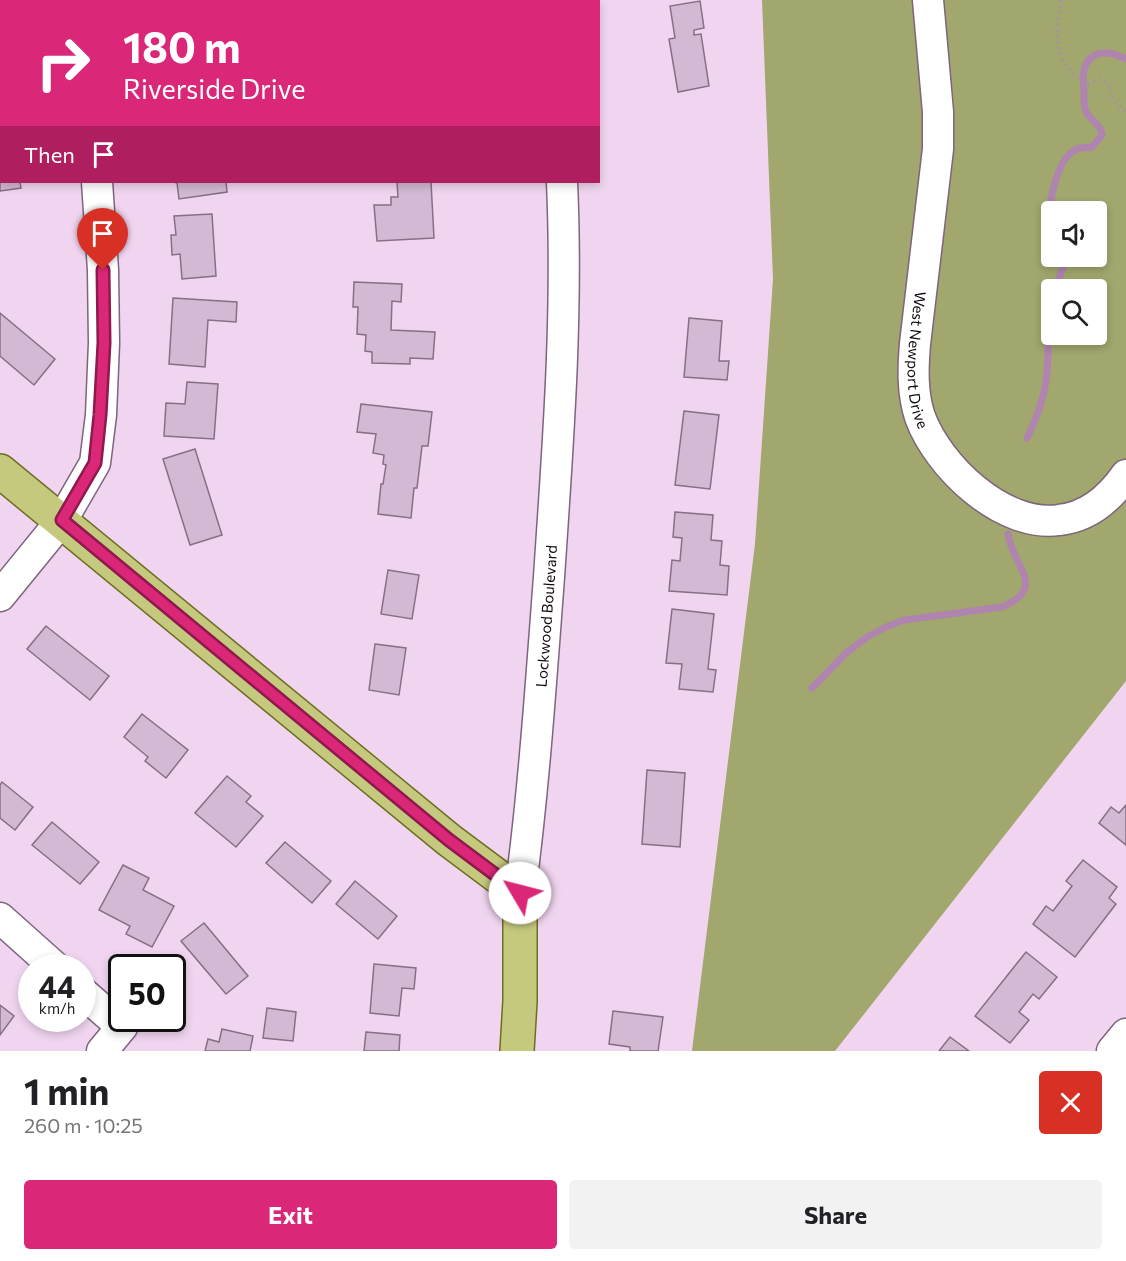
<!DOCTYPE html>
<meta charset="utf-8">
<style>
:root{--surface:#fff;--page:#f2f2f2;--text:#202124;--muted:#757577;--accent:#db2777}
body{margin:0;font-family:Commissioner,sans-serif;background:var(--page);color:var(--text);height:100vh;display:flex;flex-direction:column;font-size:22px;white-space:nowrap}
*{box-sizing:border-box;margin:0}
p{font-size:20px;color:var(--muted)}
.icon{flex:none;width:33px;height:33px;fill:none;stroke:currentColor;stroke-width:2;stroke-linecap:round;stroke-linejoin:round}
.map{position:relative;height:1051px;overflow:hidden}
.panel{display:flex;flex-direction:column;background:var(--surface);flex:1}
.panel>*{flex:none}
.top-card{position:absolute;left:0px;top:0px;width:600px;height:183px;box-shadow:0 3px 9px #0003;background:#db2777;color:#fff;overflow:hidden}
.buttons{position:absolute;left:1041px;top:201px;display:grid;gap:12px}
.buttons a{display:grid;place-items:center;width:66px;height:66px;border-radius:6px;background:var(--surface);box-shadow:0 3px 9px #0003;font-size:30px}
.speed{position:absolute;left:18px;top:954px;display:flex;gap:12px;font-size:30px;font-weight:700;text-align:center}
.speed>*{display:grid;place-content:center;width:78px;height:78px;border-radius:50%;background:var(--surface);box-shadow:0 3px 9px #0003;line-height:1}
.speed small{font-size:15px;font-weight:400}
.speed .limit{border:3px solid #111;border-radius:9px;background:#fff;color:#111}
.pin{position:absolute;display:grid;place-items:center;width:51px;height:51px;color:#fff;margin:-62px -26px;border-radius:50% 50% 50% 0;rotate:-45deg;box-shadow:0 0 6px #0007}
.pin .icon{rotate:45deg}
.me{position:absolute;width:66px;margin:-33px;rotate:307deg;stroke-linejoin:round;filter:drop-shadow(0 0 4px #0008)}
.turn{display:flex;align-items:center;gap:21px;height:126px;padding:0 24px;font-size:27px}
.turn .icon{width:78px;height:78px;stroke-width:2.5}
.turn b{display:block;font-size:42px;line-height:51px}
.then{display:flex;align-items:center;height:57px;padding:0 24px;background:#0003;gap:12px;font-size:22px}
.round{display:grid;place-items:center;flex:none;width:63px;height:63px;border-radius:6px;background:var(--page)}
.head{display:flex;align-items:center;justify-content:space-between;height:102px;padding:0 24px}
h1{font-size:36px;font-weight:700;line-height:45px}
.button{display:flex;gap:12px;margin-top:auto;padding:12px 24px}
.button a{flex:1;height:69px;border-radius:6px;background:var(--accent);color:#fff;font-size:24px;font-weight:700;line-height:69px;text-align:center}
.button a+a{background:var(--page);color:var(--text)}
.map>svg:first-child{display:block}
.forest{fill:#a1a76d;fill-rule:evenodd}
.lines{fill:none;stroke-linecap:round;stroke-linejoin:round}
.stream{stroke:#af84af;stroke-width:7}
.building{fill:#d4b9d4;stroke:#876f87;stroke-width:1.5}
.minor-casing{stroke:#7d657d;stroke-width:33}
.major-casing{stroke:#6d6e20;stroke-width:36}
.path{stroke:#a791a6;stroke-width:4;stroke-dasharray:1.5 4.5;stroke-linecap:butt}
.minor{stroke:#fff;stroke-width:30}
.major{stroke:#c5c97e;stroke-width:33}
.route-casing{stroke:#8e194d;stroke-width:15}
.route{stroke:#db2777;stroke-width:10}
.labels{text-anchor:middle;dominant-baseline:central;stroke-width:4.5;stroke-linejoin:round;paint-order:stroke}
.street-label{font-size:15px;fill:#110811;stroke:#fee2fe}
</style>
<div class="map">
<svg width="1126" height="1051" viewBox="0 0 1126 1051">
<rect width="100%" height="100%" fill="#f1d5f0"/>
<!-- forest -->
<path class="forest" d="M762 0H1126V681L835 1051H692L755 544 773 279ZM1052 212H1096V256H1052ZM1052 290H1096V334H1052Z"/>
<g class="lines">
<!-- stream -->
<g class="stream">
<path d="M1057 212 1051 199C1054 184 1061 155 1077 149 1081 147 1088 148 1092 147L1102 135C1101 123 1088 120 1085 109 1084 104 1084 99 1084 94 1084 86 1082 78 1084 70 1089 49 1110 50 1126 59"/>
<path d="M1054 290 1068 256"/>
<path d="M1027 438C1041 409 1047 389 1048 356 1048 334 1045 317 1052 295"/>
<path d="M812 688 846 653 867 637 886 627 904 620 1002 607C1049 587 1012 566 1008 534"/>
</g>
</g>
<!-- building -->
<g class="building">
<path d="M700 1 704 28 694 30V35L701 34 709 86 678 92 669 39 675 38 670 6Z"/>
<path d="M0 58H2L0 119Z"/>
<path d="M0 140H2V182H20L21 188 0 191Z"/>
<path d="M174 182H226L227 192 179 199 177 183Z"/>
<path d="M397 182H431L434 238 377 241 374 205H391V197H398Z"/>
<path d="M212 214 216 276 182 279 180 254 172 255 171 235H176L174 216Z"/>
<path d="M354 282 402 284 401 302 392 301 391 330 435 332 433 359 410 358V364L372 363V352L365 351 366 335 357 334 358 307H353Z"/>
<path d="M173 298 237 302 236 322 208 320 205 367 169 364Z"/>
<path d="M0 313 55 359 34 385 0 356Z"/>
<path d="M689 318 722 321 719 361H729L727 380 684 377Z"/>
<path d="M187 382 218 384 214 439 164 436 166 403 185 404Z"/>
<path d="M361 404 432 412 428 446H422L417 488H414L411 518 378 514 381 484H383L386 465 383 464 384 455 373 453 376 434 357 432Z"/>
<path d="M684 411 719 415 710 489 675 485Z"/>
<path d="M195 449 222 535 190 545 163 459Z"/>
<path d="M675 512 713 515 711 540 722 541 720 565 729 566 727 595 669 591 672 560 680 561 682 538 673 537Z"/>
<path d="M388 570 419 575 412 619 381 614Z"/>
<path d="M672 609 714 614 708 669 716 670 713 692 679 689 682 664 666 663Z"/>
<path d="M46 626 109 676 90 700 27 649Z"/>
<path d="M375 644 406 648 399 695 369 690Z"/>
<path d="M142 714 188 750 166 778 145 761 148 757 124 737Z"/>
<path d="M647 770 685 773 680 847 642 844Z"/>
<path d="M227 776 251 796 246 802 263 816 236 847 195 813Z"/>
<path d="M2 782 33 807 15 830 0 818V785Z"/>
<path d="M1126 805V845L1099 823 1111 807 1119 813Z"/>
<path d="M52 822 99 862 80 884 32 845Z"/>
<path d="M285 842 331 881 312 903 266 863Z"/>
<path d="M1083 860 1117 887 1109 898 1116 904 1075 957 1033 924 1046 906 1053 911 1072 886 1066 881Z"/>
<path d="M123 865 149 878 143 890 174 906 152 947 126 934 130 926 99 910Z"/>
<path d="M355 881 397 916 378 939 336 904Z"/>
<path d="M204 923 248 976 226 994 181 941Z"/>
<path d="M1026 952 1057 977 1039 999 1033 994 1019 1012 1029 1020 1010 1043 975 1016Z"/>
<path d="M374 964 416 968 414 989 402 988 399 1016 370 1013Z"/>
<path d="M0 1005 14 1016 0 1035Z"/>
<path d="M267 1008 296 1012 293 1041 263 1038Z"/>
<path d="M613 1011 663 1017 658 1051H630V1047L609 1044Z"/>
<path d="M222 1029 253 1036 250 1051H205L208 1039 219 1042Z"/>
<path d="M366 1032 400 1035 399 1051H364Z"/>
<path d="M950 1037 969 1051H939Z"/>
</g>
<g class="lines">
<!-- minor casing -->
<g class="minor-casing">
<g id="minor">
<path d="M75 0V2"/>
<path d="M537 0V2"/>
<path id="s1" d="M928 0 938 112V149L915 344C913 368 912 393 920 417 938 466 1002 528 1059 520 1088 517 1110 498 1126 475"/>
<path d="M0 596 62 520 95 463 101 415 104 343 103 270 97 182"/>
<path id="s2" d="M520 893C534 788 541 682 549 577 558 444 568 315 562 182"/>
<path d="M0 918 56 968"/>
<path d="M82 992 122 1027 102 1051"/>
<path d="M1112 1051 1126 1034"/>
</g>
</g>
<!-- major casing -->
<g class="major-casing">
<path id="major" d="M0 471 449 840 520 893V1001L517 1051"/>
</g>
<!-- path -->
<path class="path" d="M1061 0C1061 7 1059 12 1058 19 1054 48 1062 70 1088 84L1101 79C1110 83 1109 87 1112 96 1115 102 1121 108 1126 112"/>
<!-- minor -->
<use href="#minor" class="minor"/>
<!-- major -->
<use href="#major" class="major"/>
</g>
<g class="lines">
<!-- route casing -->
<g class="route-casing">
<path id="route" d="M103 270 104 343 100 415 95 463 62 520 449 840 520 893"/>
</g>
<!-- route -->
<use href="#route" class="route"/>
</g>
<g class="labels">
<!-- street labels -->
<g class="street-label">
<text stroke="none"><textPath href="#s1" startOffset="362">West Newport Drive</textPath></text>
<text stroke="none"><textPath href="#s2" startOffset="278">Lockwood Boulevard</textPath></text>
</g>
</g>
</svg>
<div class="buttons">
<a><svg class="icon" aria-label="sound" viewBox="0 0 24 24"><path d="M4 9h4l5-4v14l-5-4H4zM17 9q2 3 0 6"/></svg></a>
<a><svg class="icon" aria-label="search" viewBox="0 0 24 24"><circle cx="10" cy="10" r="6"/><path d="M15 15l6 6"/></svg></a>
</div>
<div class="speed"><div>44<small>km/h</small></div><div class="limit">50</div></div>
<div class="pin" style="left:103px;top:270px;background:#d93025"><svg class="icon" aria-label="arrive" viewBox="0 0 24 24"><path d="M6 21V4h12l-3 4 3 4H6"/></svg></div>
<svg class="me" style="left:520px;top:893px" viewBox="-20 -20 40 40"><circle r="19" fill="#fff"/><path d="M0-13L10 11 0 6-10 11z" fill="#db2777"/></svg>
<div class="top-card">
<div class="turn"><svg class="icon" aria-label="right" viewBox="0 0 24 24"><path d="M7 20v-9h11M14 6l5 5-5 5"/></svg><div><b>180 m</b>Riverside Drive</div></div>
<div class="then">Then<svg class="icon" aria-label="arrive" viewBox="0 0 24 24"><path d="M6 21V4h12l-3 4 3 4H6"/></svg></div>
</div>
</div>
<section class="panel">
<div class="head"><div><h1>1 min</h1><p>260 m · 10:25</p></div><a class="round" style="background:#d93025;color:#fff"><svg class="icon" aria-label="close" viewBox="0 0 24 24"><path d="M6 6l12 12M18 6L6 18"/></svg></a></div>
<div class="button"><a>Exit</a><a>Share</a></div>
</section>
